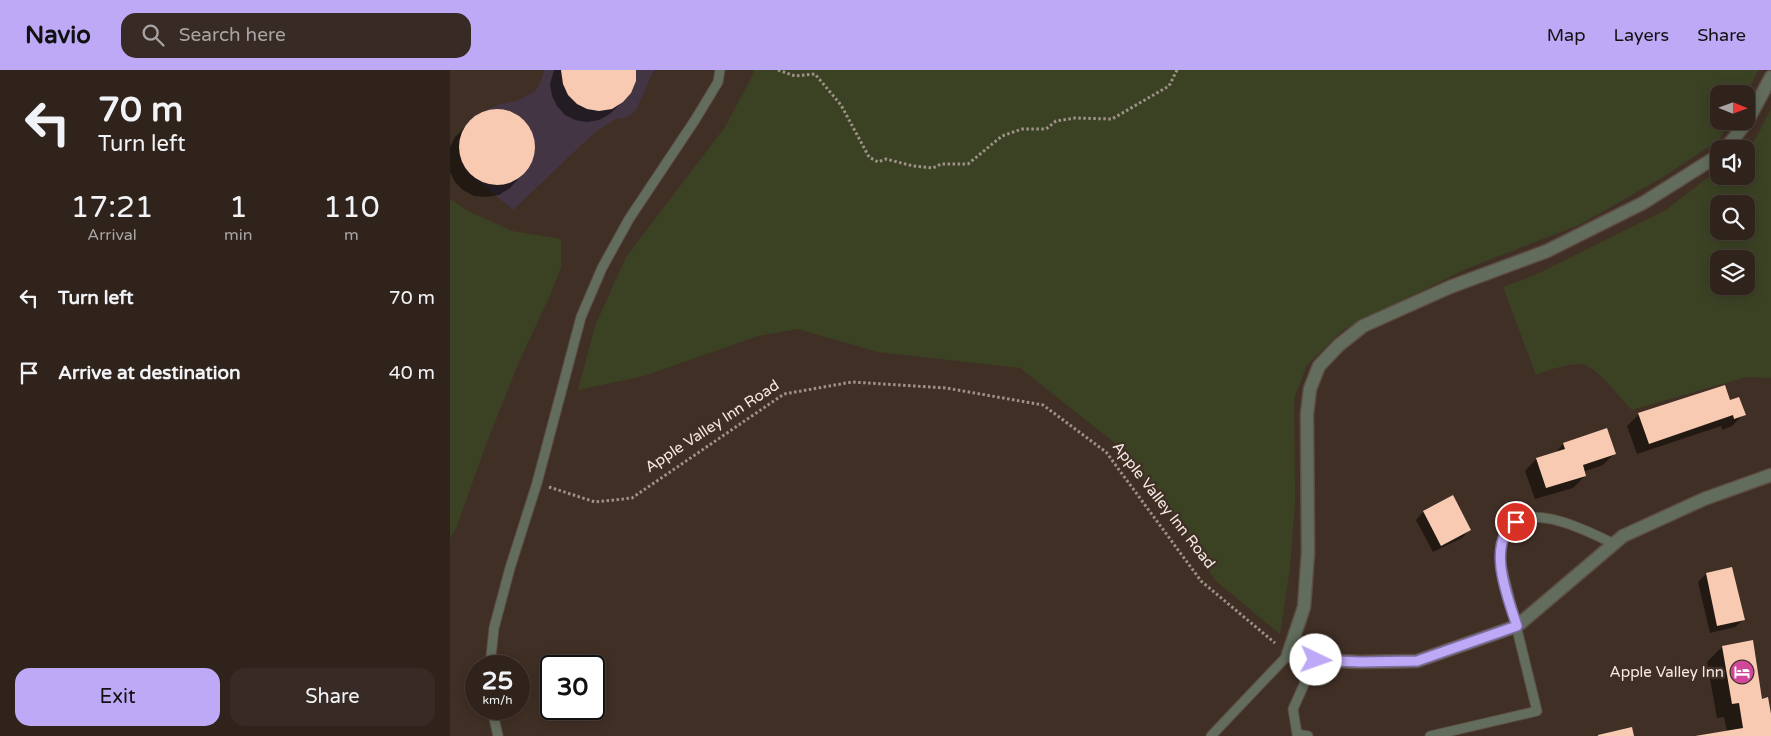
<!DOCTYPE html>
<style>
:root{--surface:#30231c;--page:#382b25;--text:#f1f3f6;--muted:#a8a4a3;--line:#4b403b;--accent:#bda9f5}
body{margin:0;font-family:"Varela Round",sans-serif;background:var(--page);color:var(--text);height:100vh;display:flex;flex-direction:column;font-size:19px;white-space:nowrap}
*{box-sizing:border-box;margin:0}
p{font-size:16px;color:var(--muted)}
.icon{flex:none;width:28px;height:28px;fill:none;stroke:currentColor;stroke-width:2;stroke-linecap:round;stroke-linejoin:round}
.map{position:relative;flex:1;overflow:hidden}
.drawer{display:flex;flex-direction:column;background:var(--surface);width:450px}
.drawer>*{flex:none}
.guide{background:#30231c;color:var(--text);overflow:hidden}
.needle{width:32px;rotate:91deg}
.buttons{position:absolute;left:1260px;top:15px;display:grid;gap:10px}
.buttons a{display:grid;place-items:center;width:45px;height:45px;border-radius:10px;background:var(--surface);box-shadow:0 2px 12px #0003,0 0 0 1px var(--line);font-size:25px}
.speed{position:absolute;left:15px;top:585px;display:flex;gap:10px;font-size:25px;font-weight:700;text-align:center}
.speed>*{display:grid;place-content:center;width:65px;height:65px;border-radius:50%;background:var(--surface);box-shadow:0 2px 12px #0003,0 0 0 1px var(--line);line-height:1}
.speed small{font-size:12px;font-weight:400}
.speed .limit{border:2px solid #111;border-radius:8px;background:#fff;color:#111}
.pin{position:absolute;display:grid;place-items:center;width:42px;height:42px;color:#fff;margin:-21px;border:2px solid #fff;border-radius:50%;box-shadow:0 1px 5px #0007}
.me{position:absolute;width:55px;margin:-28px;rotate:93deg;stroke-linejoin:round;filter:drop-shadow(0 0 4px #0008)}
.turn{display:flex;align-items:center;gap:18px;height:105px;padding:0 15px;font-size:22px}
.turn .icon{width:65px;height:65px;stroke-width:2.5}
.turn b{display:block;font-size:35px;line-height:42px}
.eta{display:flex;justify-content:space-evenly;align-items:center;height:85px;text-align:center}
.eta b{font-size:30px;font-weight:600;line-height:35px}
.action{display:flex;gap:10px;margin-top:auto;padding:10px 15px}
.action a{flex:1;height:58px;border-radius:15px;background:var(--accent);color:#111;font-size:20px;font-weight:600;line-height:58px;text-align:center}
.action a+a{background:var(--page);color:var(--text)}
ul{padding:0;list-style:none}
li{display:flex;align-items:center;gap:15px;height:75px;padding:0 15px}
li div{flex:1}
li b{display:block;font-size:19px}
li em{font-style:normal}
header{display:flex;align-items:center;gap:30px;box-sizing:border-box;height:70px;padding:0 25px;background:var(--accent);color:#111}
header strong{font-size:24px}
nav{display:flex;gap:28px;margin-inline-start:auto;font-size:18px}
.search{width:350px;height:45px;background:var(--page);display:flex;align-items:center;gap:12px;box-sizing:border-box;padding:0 18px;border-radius:15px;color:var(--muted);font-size:19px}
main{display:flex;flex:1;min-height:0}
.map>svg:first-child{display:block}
.industrial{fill:#433543}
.green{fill:#3b4224;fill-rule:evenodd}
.shadow{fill:#0007}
.building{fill:#f7cab1}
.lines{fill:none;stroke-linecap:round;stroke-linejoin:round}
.lane-casing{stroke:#5d4d43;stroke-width:11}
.street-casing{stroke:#5d4d43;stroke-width:15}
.path{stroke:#9f9188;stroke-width:3;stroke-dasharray:2.5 2.5;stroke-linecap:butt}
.lane{stroke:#626d5d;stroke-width:9}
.street{stroke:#626d5d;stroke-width:12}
.route-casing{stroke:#7b6e9f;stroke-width:12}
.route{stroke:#bda9f5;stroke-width:9}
.labels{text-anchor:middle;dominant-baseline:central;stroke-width:5;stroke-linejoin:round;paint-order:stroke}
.street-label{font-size:15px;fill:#f5eae3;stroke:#402f25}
.poi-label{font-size:15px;fill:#f5eae3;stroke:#402f25;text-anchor:end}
</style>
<header>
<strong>Navio</strong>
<div class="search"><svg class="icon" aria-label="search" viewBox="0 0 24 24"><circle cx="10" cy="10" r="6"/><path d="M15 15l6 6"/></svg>Search here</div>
<nav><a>Map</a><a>Layers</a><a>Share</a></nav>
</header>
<main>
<section class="drawer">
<div class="guide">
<div class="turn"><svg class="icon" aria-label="left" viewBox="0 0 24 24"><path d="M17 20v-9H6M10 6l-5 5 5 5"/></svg><div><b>70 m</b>Turn left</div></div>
</div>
<div class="eta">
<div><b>17:21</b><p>Arrival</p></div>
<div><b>1</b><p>min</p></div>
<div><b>110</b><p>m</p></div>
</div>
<ul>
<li><svg class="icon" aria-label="left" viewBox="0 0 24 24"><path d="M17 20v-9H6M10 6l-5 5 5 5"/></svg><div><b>Turn left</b></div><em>70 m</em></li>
<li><svg class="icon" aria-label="arrive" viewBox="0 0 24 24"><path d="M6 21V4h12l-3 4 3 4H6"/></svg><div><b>Arrive at destination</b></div><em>40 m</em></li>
</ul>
<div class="action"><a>Exit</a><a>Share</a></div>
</section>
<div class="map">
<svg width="1321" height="666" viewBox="0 0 1321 666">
<rect width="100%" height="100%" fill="#402f25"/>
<!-- industrial -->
<path class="industrial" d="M95 0H204L187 38 182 44 175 48 166 49 144 63 63 140 16 101 11 90 9 77 11 65 16 54 25 45 50 34 67 31 85 21 89 15Z"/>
<!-- green -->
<g class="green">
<path d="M304 0H1308L1296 26V24H1269V51H1281L1269 70 1213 107 1131 154 1016 199 893 260 857 295 844 329 845 431 840 498 830 564 766 511 726 451 670 377 570 298 428 282 348 259 308 266 194 306 128 320 145 256 176 187 275 57 304 3Z"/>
<path d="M1321 39V308L1296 307 1182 340C1171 329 1146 295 1131 294 1115 294 1099 300 1086 305L1053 217 1083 206 1216 140 1269 99V106H1296V79H1295L1305 70ZM1269 134H1296V161H1269ZM1269 189H1296V216H1269Z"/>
<path d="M0 129 18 141 62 161 111 169V197L101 223 69 292 35 377 7 456 0 469Z"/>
</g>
<!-- shadow -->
<g class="shadow">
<path d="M104 0H185L172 32 160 44 149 50 137 52 125 50 115 45 107 36 102 26 100 14Z"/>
<path d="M49 40 61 42 72 49 80 59 84 71V84L80 96 60 118 49 125 36 127 24 126 13 120 5 112 0 102V77L5 67 26 46 37 41Z"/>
<path d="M1280 332 1294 344 1282 356 1272 360 1271 356 1187 384 1177 356 1189 344Z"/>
<path d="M1113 374 1164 384 1153 395 1133 402 1135 406 1123 418 1085 429 1075 401 1086 389 1104 384Z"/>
<path d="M1002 427 1019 460 1012 468 983 482 966 450 973 442Z"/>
<path d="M1256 504 1293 550 1285 557 1260 563 1248 512Z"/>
<path d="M1272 577 1311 630 1321 651V666H1247L1277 661 1274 647 1267 648 1257 592Z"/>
</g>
<!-- building -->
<g class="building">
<path d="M111 0H186V11L181 23 173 32 162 39 149 41 137 39 127 34 118 25 113 14Z"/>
<circle cx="47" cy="77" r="38"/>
<path d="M1275 315 1280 330 1289 327 1296 345 1284 349 1283 345 1199 374 1188 343Z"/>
<path d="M1157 358 1166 384 1133 395 1136 406 1096 418 1086 388 1115 379 1113 373Z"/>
<path d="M1003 425 1021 460 991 476 973 441Z"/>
<path d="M1282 497 1295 550 1267 556 1256 503Z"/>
<path d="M1303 570 1312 629 1318 627 1321 644V666H1245L1293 658 1289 633 1282 634 1272 576Z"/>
<path d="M1182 657 1184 666H1148V665Z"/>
</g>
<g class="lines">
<!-- lane casing -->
<g class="lane-casing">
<g id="lane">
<path d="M40 596 44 558 60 498 87 413 131 247 152 198 179 149 245 50 268 12 270 0"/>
<path d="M42 639 48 666"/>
<path d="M761 666 838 585"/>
<path d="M858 666 847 664 843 639 865 590"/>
<path d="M980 666 1087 641 1051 494C1050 482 1050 467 1059 457 1082 432 1140 462 1164 474"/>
</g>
</g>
<!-- street casing -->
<g class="street-casing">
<g id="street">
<path d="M1275 79 1297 52 1321 7"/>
<path d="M1269 85 1193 133 1097 181 1000 217 913 256 889 275 869 296 860 319 857 344 858 483 854 537 838 585 865 590 910 592 967 591 1067 556 1173 466 1254 429 1321 405"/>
</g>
</g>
<!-- path -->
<g class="path">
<path d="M328 0 345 6 365 4 391 35 419 87 428 92 436 89 463 96 483 98 491 94H518L552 66 572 59H596L606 51 625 48 662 49 719 16 727 0"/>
<path d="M99 417 145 432 182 428 334 324 402 312 496 318 593 335 656 382 751 511 825 573"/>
</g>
<!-- lane -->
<use href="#lane" class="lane"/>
<!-- street -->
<use href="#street" class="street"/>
</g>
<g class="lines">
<!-- route casing -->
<g class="route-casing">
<path id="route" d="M866 590 910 592 967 591 1067 556C1058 528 1035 473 1066 452"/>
</g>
<!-- route -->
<use href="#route" class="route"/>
</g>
<!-- icons -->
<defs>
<g id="hotel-disc" transform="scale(1.25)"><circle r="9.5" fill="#d1479c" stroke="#402f25"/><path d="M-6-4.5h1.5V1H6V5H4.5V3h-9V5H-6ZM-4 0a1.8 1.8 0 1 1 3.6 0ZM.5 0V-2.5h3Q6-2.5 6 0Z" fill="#fff"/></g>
</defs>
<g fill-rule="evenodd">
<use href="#hotel-disc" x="1292" y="602"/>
</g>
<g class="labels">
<!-- street labels -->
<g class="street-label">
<text transform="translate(262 356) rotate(-33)">Apple Valley Inn Road</text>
<text transform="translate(714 435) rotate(52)">Apple Valley Inn Road</text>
</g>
<!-- poi labels -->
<g class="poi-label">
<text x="1274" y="602">Apple Valley Inn</text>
</g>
</g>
</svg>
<div class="buttons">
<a><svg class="needle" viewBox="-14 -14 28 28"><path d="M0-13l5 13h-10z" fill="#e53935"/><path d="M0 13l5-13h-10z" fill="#a8a4a3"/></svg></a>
<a><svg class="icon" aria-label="sound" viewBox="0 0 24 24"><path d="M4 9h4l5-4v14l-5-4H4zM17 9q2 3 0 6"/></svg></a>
<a><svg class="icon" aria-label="search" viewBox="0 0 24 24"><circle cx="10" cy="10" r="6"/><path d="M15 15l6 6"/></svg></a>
<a><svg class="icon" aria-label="layers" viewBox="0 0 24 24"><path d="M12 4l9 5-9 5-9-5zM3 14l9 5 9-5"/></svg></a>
</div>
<div class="speed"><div>25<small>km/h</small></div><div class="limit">30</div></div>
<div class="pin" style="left:1066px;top:452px;background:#d93025"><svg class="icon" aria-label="arrive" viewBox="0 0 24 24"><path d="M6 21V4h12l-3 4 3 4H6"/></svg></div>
<svg class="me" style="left:866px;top:590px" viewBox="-20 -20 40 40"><circle r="19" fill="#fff"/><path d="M0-13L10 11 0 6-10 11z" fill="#bda9f5"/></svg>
</div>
</main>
